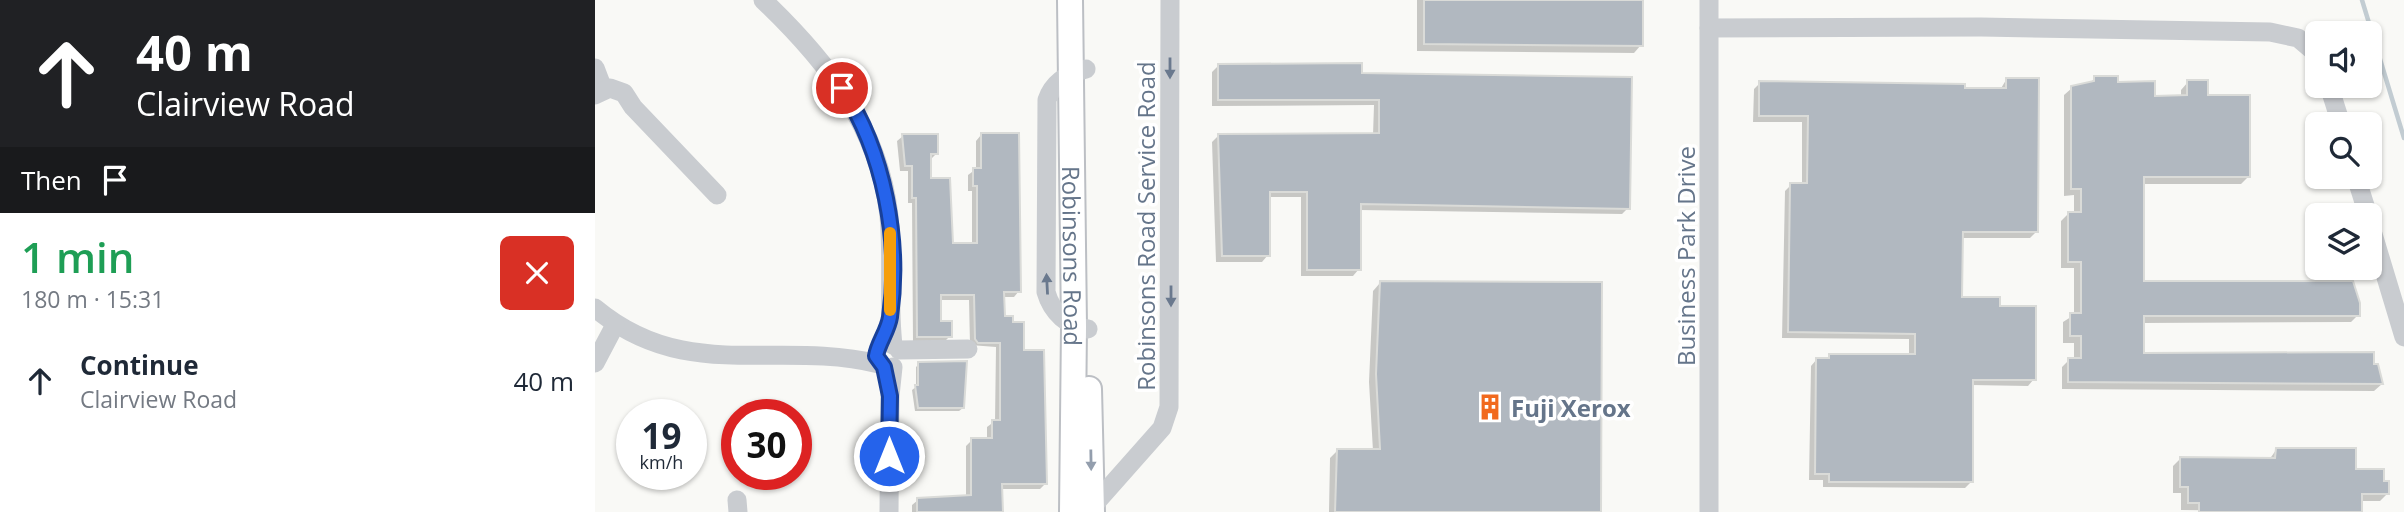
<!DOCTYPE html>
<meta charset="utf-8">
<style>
:root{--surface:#fff;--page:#f6f6f7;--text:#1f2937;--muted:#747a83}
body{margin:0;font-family:"Open Sans",sans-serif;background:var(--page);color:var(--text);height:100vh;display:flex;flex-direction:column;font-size:26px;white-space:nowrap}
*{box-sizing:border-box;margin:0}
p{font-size:23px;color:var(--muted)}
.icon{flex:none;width:38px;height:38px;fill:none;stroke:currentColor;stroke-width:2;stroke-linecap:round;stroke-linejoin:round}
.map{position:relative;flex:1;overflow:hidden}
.panel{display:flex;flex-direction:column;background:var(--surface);width:595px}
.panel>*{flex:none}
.hud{background:#202124;color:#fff;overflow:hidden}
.buttons{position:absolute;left:1710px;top:21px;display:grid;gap:14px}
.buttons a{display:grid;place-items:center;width:77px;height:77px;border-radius:10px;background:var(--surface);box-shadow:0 2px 5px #0004;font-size:35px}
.speed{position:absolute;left:21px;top:399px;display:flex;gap:14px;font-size:35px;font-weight:700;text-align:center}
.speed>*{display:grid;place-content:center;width:91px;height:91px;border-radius:50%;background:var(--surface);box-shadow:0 2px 5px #0004;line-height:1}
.speed small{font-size:18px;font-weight:400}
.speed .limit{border:10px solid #d22;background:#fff;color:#111}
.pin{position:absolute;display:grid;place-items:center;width:60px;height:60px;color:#fff;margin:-30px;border:4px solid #fff;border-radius:50%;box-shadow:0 2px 7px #0007}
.me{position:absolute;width:77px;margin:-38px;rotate:0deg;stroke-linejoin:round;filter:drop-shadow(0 0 5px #0008)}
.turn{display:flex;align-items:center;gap:24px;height:147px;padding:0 21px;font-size:32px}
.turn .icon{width:91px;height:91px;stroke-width:2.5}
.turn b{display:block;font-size:49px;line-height:60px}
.then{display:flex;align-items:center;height:66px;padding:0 21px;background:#0003;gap:14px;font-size:26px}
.round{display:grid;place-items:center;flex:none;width:74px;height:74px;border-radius:10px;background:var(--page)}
.headline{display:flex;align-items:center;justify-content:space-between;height:119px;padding:0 21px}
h1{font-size:42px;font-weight:600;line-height:52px;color:#1e9e55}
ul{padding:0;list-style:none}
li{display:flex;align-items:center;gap:21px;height:98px;padding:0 21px}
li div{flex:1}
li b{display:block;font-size:26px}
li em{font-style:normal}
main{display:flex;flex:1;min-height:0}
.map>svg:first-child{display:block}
.shadow{fill:#0003}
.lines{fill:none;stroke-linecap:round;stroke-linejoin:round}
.stream{stroke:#c2ccd2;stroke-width:4.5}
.building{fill:#b1b8c0;stroke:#dadbd8;stroke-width:2}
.major-casing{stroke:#bcbfc4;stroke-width:28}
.minor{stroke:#c9ccd0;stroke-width:19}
.major{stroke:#fff;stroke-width:24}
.oneway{fill:#6a798e}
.oneway2{fill:#939ead}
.route-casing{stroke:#184099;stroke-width:18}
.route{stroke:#2563eb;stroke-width:12}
.slow{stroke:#f59e0b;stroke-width:12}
.labels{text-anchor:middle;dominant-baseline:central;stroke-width:7;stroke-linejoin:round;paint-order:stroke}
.street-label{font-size:24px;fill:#65758a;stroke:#fff}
.poi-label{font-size:24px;font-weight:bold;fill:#65758a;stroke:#fff;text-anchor:start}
</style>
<main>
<section class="panel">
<div class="hud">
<div class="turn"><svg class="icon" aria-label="ahead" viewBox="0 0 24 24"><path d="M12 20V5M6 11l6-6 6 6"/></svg><div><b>40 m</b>Clairview Road</div></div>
<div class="then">Then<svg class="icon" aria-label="arrive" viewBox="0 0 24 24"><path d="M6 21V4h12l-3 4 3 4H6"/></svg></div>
</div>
<div class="headline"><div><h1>1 min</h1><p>180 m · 15:31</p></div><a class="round" style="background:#d93025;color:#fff"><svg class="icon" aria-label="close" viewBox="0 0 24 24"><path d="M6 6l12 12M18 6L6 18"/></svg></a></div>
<ul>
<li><svg class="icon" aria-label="ahead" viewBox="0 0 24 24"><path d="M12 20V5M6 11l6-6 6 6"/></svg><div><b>Continue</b><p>Clairview Road</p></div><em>40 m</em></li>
</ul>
</section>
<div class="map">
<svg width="1809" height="512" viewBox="0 0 1809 512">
<rect width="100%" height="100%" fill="#f9f9f6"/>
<!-- shadow -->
<g class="shadow">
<path d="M822 0H1047L1046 45 1039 53 822 51Z"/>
<path d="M623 66 766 74 1033 208 1027 214 764 210V269L758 276H706V197H673V255L667 262H621L617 142 623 136 778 135 779 105 617 106V72Z"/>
<path d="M1500 78 1558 97H1586V90L1593 82 1611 97 1653 177 1646 184H1547V283L1763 315 1756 322 1547 323V355L1777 365 1787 384 1779 391 1467 389V367L1474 360H1479V343H1468V322L1479 315V268H1466V221L1473 214H1479V195L1469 196V95L1477 88 1494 84Z"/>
<path d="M1411 80 1442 231 1435 238H1366L1365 298 1403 308 1439 379 1433 386 1376 385V482L1370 488 1228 487V480H1214L1216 366 1222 359 1231 360 1235 356H1314V339L1187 338 1190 191 1196 185H1207V122H1158L1159 89 1165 83 1405 90Z"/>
<path d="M386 135 424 291 419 297H408V317L428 352 450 484 445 489H406V512H317V505L323 500 371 497V446L377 440H392V427L400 421 401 347 375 345 374 300H344V322L355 336 349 342H318L317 203H313V171H305L302 141 308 136 341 154 336 159 334 180 357 245H377V191H373V175L381 169V141Z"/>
<path d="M785 283 1005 512H734L735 458 742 451H778L774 382 778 291Z"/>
<path d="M371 363 368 408 364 411H320L317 390 321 387V367L324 364Z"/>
<path d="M1681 450 1759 471 1787 483 1792 494 1785 501H1765V512L1586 510V493H1578V466L1585 459 1674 460Z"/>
</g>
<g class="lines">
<!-- stream -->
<path class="stream" d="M1767 0 1809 138"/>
</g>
<!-- building -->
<g class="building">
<path d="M829 0H1048V46L829 44Z"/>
<path d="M767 63V73L1037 77 1035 209 766 204V270H712V192H675V256H627L623 134 784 133V100H623V64Z"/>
<path d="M1499 76H1523V82L1560 81V96L1592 95V80H1613V95H1655V177H1549V281H1758L1765 303V316H1549V353L1779 352V364H1783L1788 384 1473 382V358H1486V336H1475V313H1486V262H1473V212H1486V189H1476V86L1499 81Z"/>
<path d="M1411 78H1444L1443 232H1368L1367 297H1405V306H1441V380H1378V482H1234V474H1220L1221 358H1234V354H1320V334L1193 332 1195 183H1212L1213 116H1164V81L1370 84V88H1411Z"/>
<path d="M386 133H424L426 292H409L410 316H418V322H429V350H449L452 484H407L408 512H322V498L376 495V438H397V420H405V343H383L380 339 379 295H346V321H357V337H322L321 198H317V166H310L307 134H343V154H336V178H355L358 243H382V186H378V168H386Z"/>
<path d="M785 281 1007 282 1006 512H740L742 449H785L781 374Z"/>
<path d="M372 361 369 408H323L320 385H323V362Z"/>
<path d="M1681 448H1761V469H1789V481H1794V494H1767V512H1604V503H1593V487H1585V457L1680 458Z"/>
</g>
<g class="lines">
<!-- major casing -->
<g class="major-casing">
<g id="major">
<path id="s1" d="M475 0 479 327 477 512"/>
<path d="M494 389 497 512"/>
</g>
</g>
<!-- minor -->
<g class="minor">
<path d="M168 0C231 60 284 126 294 216 298 259 293 302 298 345"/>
<path d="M1114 28 1386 27 1675 32 1703 38 1722 54"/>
<path d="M0 68 8 89"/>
<path d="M491 69C474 73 458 82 452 100L451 292C457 313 473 327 493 329"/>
<path d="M1734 86 1746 124"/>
<path d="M0 95 15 88 29 93 38 107 122 195"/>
<path d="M1761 177 1773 215"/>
<path d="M1774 221 1809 337"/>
<path d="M0 308C91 384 181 339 284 364"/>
<path d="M304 350 373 349"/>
<path d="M0 363 20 325"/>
<path d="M142 500 143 512"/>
<path d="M497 507 567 428 574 407 575 0"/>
<path d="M294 512 295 396 298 367"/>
<path d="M1114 512V0"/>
</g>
<!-- major -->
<use href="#major" class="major"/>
</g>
<!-- one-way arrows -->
<defs><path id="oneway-solid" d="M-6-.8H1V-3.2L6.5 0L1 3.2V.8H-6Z" transform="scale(1.75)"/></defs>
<g class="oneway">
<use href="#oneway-solid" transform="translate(575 68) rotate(90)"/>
<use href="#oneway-solid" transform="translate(452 284) rotate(-93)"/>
<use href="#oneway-solid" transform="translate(576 296) rotate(90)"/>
</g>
<use class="oneway2" href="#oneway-solid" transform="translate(496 460) rotate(89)"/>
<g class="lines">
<!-- route casing -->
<g class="route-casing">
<path id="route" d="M247 88C289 152 306 241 295 317 293 331 283 343 281 356L289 367 295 396 294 456"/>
</g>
<!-- route -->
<use href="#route" class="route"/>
<!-- slow -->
<path class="slow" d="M295 233V310"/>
</g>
<!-- icons -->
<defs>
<g id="building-bare" transform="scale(2.1)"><path d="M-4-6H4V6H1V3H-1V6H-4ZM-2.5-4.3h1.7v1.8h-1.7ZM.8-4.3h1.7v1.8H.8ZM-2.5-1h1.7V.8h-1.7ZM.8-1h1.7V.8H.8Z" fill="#f1691e" stroke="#fff" stroke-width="2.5" paint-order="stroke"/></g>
</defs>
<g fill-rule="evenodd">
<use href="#building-bare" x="895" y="407"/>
</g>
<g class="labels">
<!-- street labels -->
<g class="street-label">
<text transform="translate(550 226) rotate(-90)">Robinsons Road Service Road</text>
<text stroke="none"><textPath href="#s1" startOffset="256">Robinsons Road</textPath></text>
<text transform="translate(1090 256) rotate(-90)">Business Park Drive</text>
</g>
<!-- poi labels -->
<g class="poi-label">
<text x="916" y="407">Fuji Xerox</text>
</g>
</g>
</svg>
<div class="buttons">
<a><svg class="icon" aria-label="sound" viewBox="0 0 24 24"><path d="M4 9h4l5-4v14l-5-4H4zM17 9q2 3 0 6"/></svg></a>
<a><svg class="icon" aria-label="search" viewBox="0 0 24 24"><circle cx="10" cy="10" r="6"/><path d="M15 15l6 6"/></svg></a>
<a><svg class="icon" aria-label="layers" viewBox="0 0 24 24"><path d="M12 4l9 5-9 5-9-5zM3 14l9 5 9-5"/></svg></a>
</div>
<div class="speed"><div>19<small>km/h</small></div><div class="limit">30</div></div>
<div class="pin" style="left:247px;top:88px;background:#d93025"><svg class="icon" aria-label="arrive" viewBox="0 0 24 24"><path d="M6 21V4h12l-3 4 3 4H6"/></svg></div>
<svg class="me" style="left:294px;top:456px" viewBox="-20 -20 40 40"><circle r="17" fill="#2563eb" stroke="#fff" stroke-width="3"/><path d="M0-11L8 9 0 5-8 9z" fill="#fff"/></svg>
</div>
</main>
